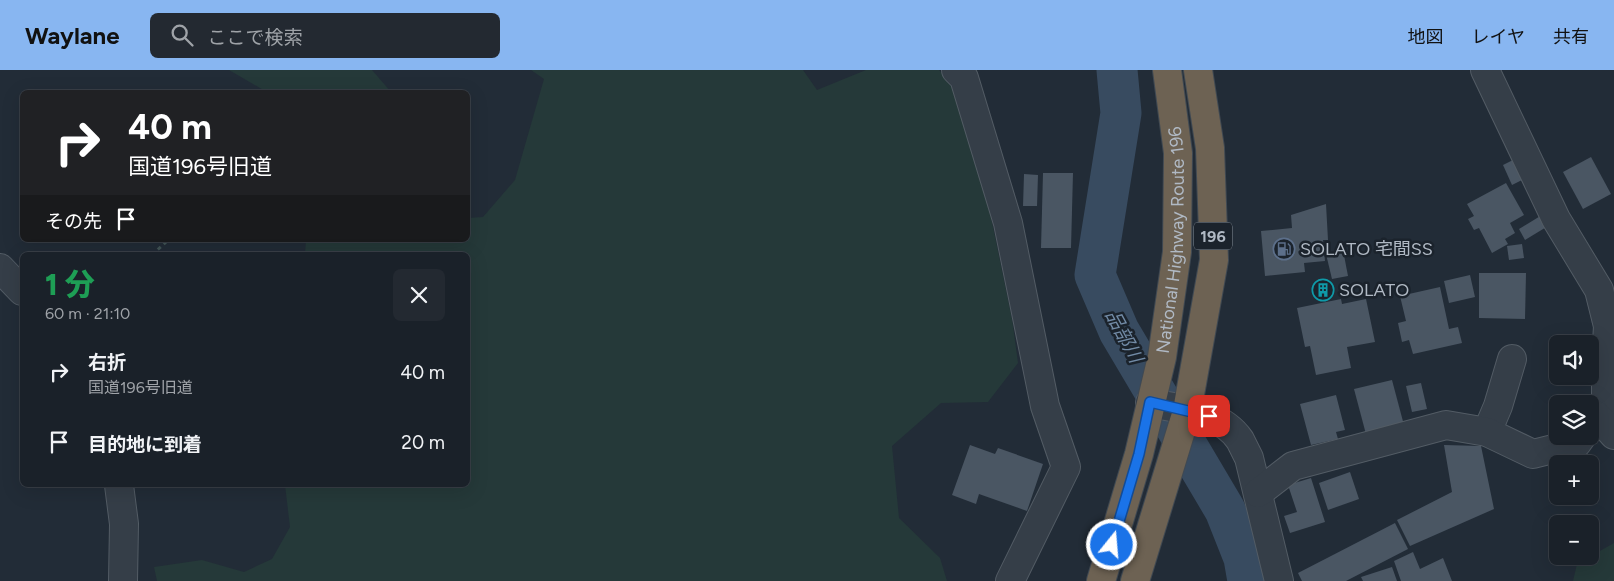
<!DOCTYPE html>
<html lang="ja">
<meta charset="utf-8">
<style>
:root{--surface:#1a2129;--page:#232931;--text:#f1f3f6;--muted:#9fa3a8;--line:#383e46;--accent:#88b6f1}
body{margin:0;font-family:Figtree,"Noto Sans JP",sans-serif;background:var(--page);color:var(--text);height:100vh;display:flex;flex-direction:column;font-size:19px;white-space:nowrap}
*{box-sizing:border-box;margin:0}
p{font-size:16px;color:var(--muted)}
.icon{flex:none;width:28px;height:28px;fill:none;stroke:currentColor;stroke-width:2;stroke-linecap:round;stroke-linejoin:round}
.map{position:relative;flex:1;overflow:hidden}
.side{position:absolute;left:20px;top:182px;width:450px;height:235px;display:flex;flex-direction:column;background:var(--surface);border-radius:8px;box-shadow:0 5px 20px #0002,0 0 0 1px var(--line)}
.side>*{flex:none}
.hud{position:absolute;left:20px;top:20px;width:450px;height:152px;border-radius:8px;box-shadow:0 5px 20px #0002,0 0 0 1px var(--line);background:#202124;color:#fff;overflow:hidden}
.fabs{position:absolute;left:1549px;top:265px;display:grid;gap:10px}
.fabs a{display:grid;place-items:center;width:50px;height:50px;border-radius:8px;background:var(--surface);box-shadow:0 5px 20px #0002,0 0 0 1px var(--line);font-size:25px}
.pin{position:absolute;display:grid;place-items:center;width:42px;height:42px;color:#fff;margin:-21px;border-radius:10px;box-shadow:0 2px 8px #0006}
.me{position:absolute;width:55px;margin:-28px;rotate:17deg;stroke-linejoin:round;filter:drop-shadow(0 0 4px #0008)}
.turn{display:flex;align-items:center;gap:18px;height:105px;padding:0 25px;font-size:22px}
.turn .icon{width:65px;height:65px;stroke-width:2.5}
.turn b{display:block;font-size:35px;line-height:42px}
.then{display:flex;align-items:center;height:48px;padding:0 25px;background:#0003;gap:10px;font-size:19px}
.round{display:grid;place-items:center;flex:none;width:52px;height:52px;border-radius:8px;background:var(--page)}
.overview{display:flex;align-items:center;justify-content:space-between;height:85px;padding:0 25px}
h1{font-size:30px;font-weight:800;line-height:38px;color:#1e9e55}
ul{padding:0;list-style:none}
li{display:flex;align-items:center;gap:15px;height:70px;padding:0 25px}
li div{flex:1}
li b{display:block;font-size:19px}
li em{font-style:normal}
header{display:flex;align-items:center;gap:30px;box-sizing:border-box;height:70px;padding:0 25px;background:var(--accent);color:#111}
header strong{font-size:24px}
nav{display:flex;gap:28px;margin-inline-start:auto;font-size:18px}
.search{width:350px;height:45px;background:var(--page);display:flex;align-items:center;gap:12px;box-sizing:border-box;padding:0 18px;border-radius:8px;color:var(--muted);font-size:19px}
.map>svg:first-child{display:block}
.green{fill:#253939}
.lines{fill:none;stroke-linecap:round;stroke-linejoin:round}
.river{stroke:#384b60;stroke-width:41}
.building{fill:#4a5663}
.minor-casing{stroke:#535c65;stroke-width:30}
.highway-casing{stroke:#404952;stroke-width:30}
.path{stroke:#435657;stroke-width:3;stroke-dasharray:4 4;stroke-linecap:butt}
.minor{stroke:#353e48;stroke-width:28}
.highway{stroke:#6d6253;stroke-width:28}
.route-casing{stroke:#114b97;stroke-width:12}
.route{stroke:#1a73e8;stroke-width:9}
.labels{text-anchor:middle;dominant-baseline:central;stroke-width:5;stroke-linejoin:round;paint-order:stroke}
.shield{fill:#1b232c;stroke:#838c96;stroke-width:1}
.shield-label{font-size:16px;font-weight:bold;fill:#b0b9c4}
.street-label{font-size:18px;fill:#b0b9c4;stroke:#1b232c}
.poi-label{font-size:18px;fill:#b0b9c4;stroke:#1b232c;text-anchor:start}
.water-label{font-size:19px;font-style:italic;fill:#728ba6;stroke:#1b232c}
</style>
<header>
<strong>Waylane</strong>
<div class="search"><svg class="icon" aria-label="search" viewBox="0 0 24 24"><circle cx="10" cy="10" r="6"/><path d="M15 15l6 6"/></svg>ここで検索</div>
<nav><a>地図</a><a>レイヤ</a><a>共有</a></nav>
</header>
<div class="map">
<svg width="1614" height="511" viewBox="0 0 1614 511">
<rect width="100%" height="100%" fill="#222c37"/>
<!-- green -->
<g class="green">
<path d="M229 0H372L391 22H267Z"/>
<path d="M531 0H803L817 20 866 0H939L952 14 987 128 1012 249 1018 293 988 332 941 333 892 376 899 448 940 488 947 511H157L154 497 202 490 244 502 272 489 290 457 285 415H468V185H305L306 170H468V148L483 147 515 110 544 9Z"/>
<path d="M1614 473V511H1573L1577 494Z"/>
</g>
<g class="lines">
<!-- river -->
<path class="river" d="M1117 0 1121 43 1095 205 1119 261 1225 440 1244 488 1248 511"/>
</g>
<!-- building -->
<g class="building">
<path d="M1519 87 1528 107 1512 115 1503 95Z"/>
<path d="M1591 87 1611 124 1583 139 1563 102Z"/>
<path d="M1043 103H1073L1071 178H1041Z"/>
<path d="M1024 104 1038 105 1037 136H1023Z"/>
<path d="M1506 113 1524 145 1510 153 1515 163 1505 169 1508 174 1492 183 1479 158 1474 160 1468 149 1474 146 1467 134Z"/>
<path d="M1326 134 1328 170H1323L1325 191 1304 193 1305 202 1265 206 1261 161 1292 158 1291 145Z"/>
<path d="M1542 145 1548 156 1525 170 1519 159Z"/>
<path d="M1522 174 1524 188 1509 190 1507 176Z"/>
<path d="M1343 180 1348 206 1332 209 1326 184Z"/>
<path d="M1479 203H1526L1525 249 1479 248Z"/>
<path d="M1470 205 1475 227 1449 233 1444 211Z"/>
<path d="M1327 213 1330 225 1319 228 1317 216Z"/>
<path d="M1440 217 1449 259 1458 257 1462 273 1413 284 1409 270 1402 272 1398 253 1406 251 1400 226Z"/>
<path d="M1341 229 1342 234 1366 229 1375 272 1347 277 1351 298 1316 305 1310 276 1305 277 1297 238Z"/>
<path d="M1392 310 1405 359 1367 368 1354 319Z"/>
<path d="M1421 313 1427 339 1412 342 1406 316Z"/>
<path d="M1336 325 1345 360 1336 362 1338 369 1311 375 1300 334Z"/>
<path d="M970 375 995 384 998 378 1043 394 1027 441 979 424 976 434 952 425Z"/>
<path d="M1444 375 1481 376 1494 439 1410 476 1397 450 1452 422Z"/>
<path d="M1350 402 1359 429 1328 440 1319 413Z"/>
<path d="M1311 408 1325 452 1290 463 1284 446 1297 442 1288 415Z"/>
<path d="M1395 453 1408 479 1346 511H1302L1298 503Z"/>
<path d="M1413 482 1420 499 1443 488 1452 511H1401L1394 491Z"/>
<path d="M1392 497 1397 511H1363L1361 507Z"/>
</g>
<g class="lines">
<!-- minor casing -->
<g class="minor-casing">
<g id="minor">
<path d="M956 0 964 8 1008 153 1045 336 1066 397 1010 511"/>
<path d="M1485 0 1556 149 1599 220 1608 256 1606 290V331L1590 355"/>
<path d="M0 198 22 221"/>
<path d="M1150 333C1181 339 1221 342 1240 370 1243 376 1246 382 1249 388L1279 511"/>
<path d="M1596 345 1614 365"/>
<path d="M1487 362 1498 336 1512 289"/>
<path d="M119 415 124 454 123 511"/>
<path d="M1258 423 1293 396 1446 355 1487 362 1533 384 1577 373 1582 366"/>
</g>
</g>
<!-- highway casing -->
<g class="highway-casing">
<g id="highway">
<path id="s1" d="M1101 511 1139 384 1162 287 1177 182 1178 83 1167 0"/>
<path d="M1135 511 1187 341 1214 190 1210 78 1198 0"/>
</g>
</g>
<!-- path -->
<path class="path" d="M152 185 168 170"/>
<!-- minor -->
<use href="#minor" class="minor"/>
<!-- highway -->
<use href="#highway" class="highway"/>
</g>
<g class="lines">
<!-- route casing -->
<g class="route-casing">
<path id="route" d="M1112 475 1139 384 1150 332 1209 346"/>
</g>
<!-- route -->
<use href="#route" class="route"/>
</g>
<!-- icons -->
<defs>
<g id="fuel-ring" transform="scale(1.125)"><circle r="9.5" fill="#1b232c" stroke="#5c6f8a" stroke-width="1.5"/><path d="M-5.5-6h7V0h2V4h1.3V-2.5L3-4.5l.8-.8L6-3V5H2.5V1h-1V6h-7ZM-4.2-4.7v3.2H.2V-4.7Z" fill="#5c6f8a"/></g>
<g id="building-ring" transform="scale(1.125)"><circle r="9.5" fill="#1b232c" stroke="#0f9aa8" stroke-width="1.5"/><path d="M-4-6H4V6H1V3H-1V6H-4ZM-2.5-4.3h1.7v1.8h-1.7ZM.8-4.3h1.7v1.8H.8ZM-2.5-1h1.7V.8h-1.7ZM.8-1h1.7V.8H.8Z" fill="#0f9aa8"/></g>
</defs>
<g fill-rule="evenodd">
<use href="#fuel-ring" x="1284" y="179"/>
<use href="#building-ring" x="1323" y="220"/>
</g>
<g class="labels">
<!-- shield labels -->
<rect class="shield" x="1194" y="152.5" width="38" height="27" rx="4"/>
<g class="shield-label">
<text x="1213" y="166">196</text>
</g>
<!-- street labels -->
<g class="street-label">
<text stroke="none"><textPath href="#s1" startOffset="350">National Highway Route 196</textPath></text>
</g>
<!-- poi labels -->
<g class="poi-label">
<text x="1300" y="179">SOLATO 宅間SS</text>
<text x="1339" y="220">SOLATO</text>
</g>
<!-- water labels -->
<g class="water-label">
<text transform="translate(1124 266) rotate(62)">品部川</text>
</g>
</g>
</svg>
<div class="fabs">
<a><svg class="icon" aria-label="sound" viewBox="0 0 24 24"><path d="M4 9h4l5-4v14l-5-4H4zM17 9q2 3 0 6"/></svg></a>
<a><svg class="icon" aria-label="layers" viewBox="0 0 24 24"><path d="M12 4l9 5-9 5-9-5zM3 14l9 5 9-5"/></svg></a>
<a>+</a>
<a>−</a>
</div>
<div class="pin" style="left:1209px;top:346px;background:#d93025"><svg class="icon" aria-label="arrive" viewBox="0 0 24 24"><path d="M6 21V4h12l-3 4 3 4H6"/></svg></div>
<svg class="me" style="left:1112px;top:475px" viewBox="-20 -20 40 40"><circle r="17" fill="#1a73e8" stroke="#fff" stroke-width="3"/><path d="M0-11L8 9 0 5-8 9z" fill="#fff"/></svg>
<div class="hud">
<div class="turn"><svg class="icon" aria-label="right" viewBox="0 0 24 24"><path d="M7 20v-9h11M14 6l5 5-5 5"/></svg><div><b>40 m</b>国道196号旧道</div></div>
<div class="then">その先<svg class="icon" aria-label="arrive" viewBox="0 0 24 24"><path d="M6 21V4h12l-3 4 3 4H6"/></svg></div>
</div>
<section class="side">
<div class="overview"><div><h1>1 分</h1><p>60 m · 21:10</p></div><a class="round"><svg class="icon" aria-label="close" viewBox="0 0 24 24"><path d="M6 6l12 12M18 6L6 18"/></svg></a></div>
<ul>
<li><svg class="icon" aria-label="right" viewBox="0 0 24 24"><path d="M7 20v-9h11M14 6l5 5-5 5"/></svg><div><b>右折</b><p>国道196号旧道</p></div><em>40 m</em></li>
<li><svg class="icon" aria-label="arrive" viewBox="0 0 24 24"><path d="M6 21V4h12l-3 4 3 4H6"/></svg><div><b>目的地に到着</b></div><em>20 m</em></li>
</ul>
</section>
</div>
